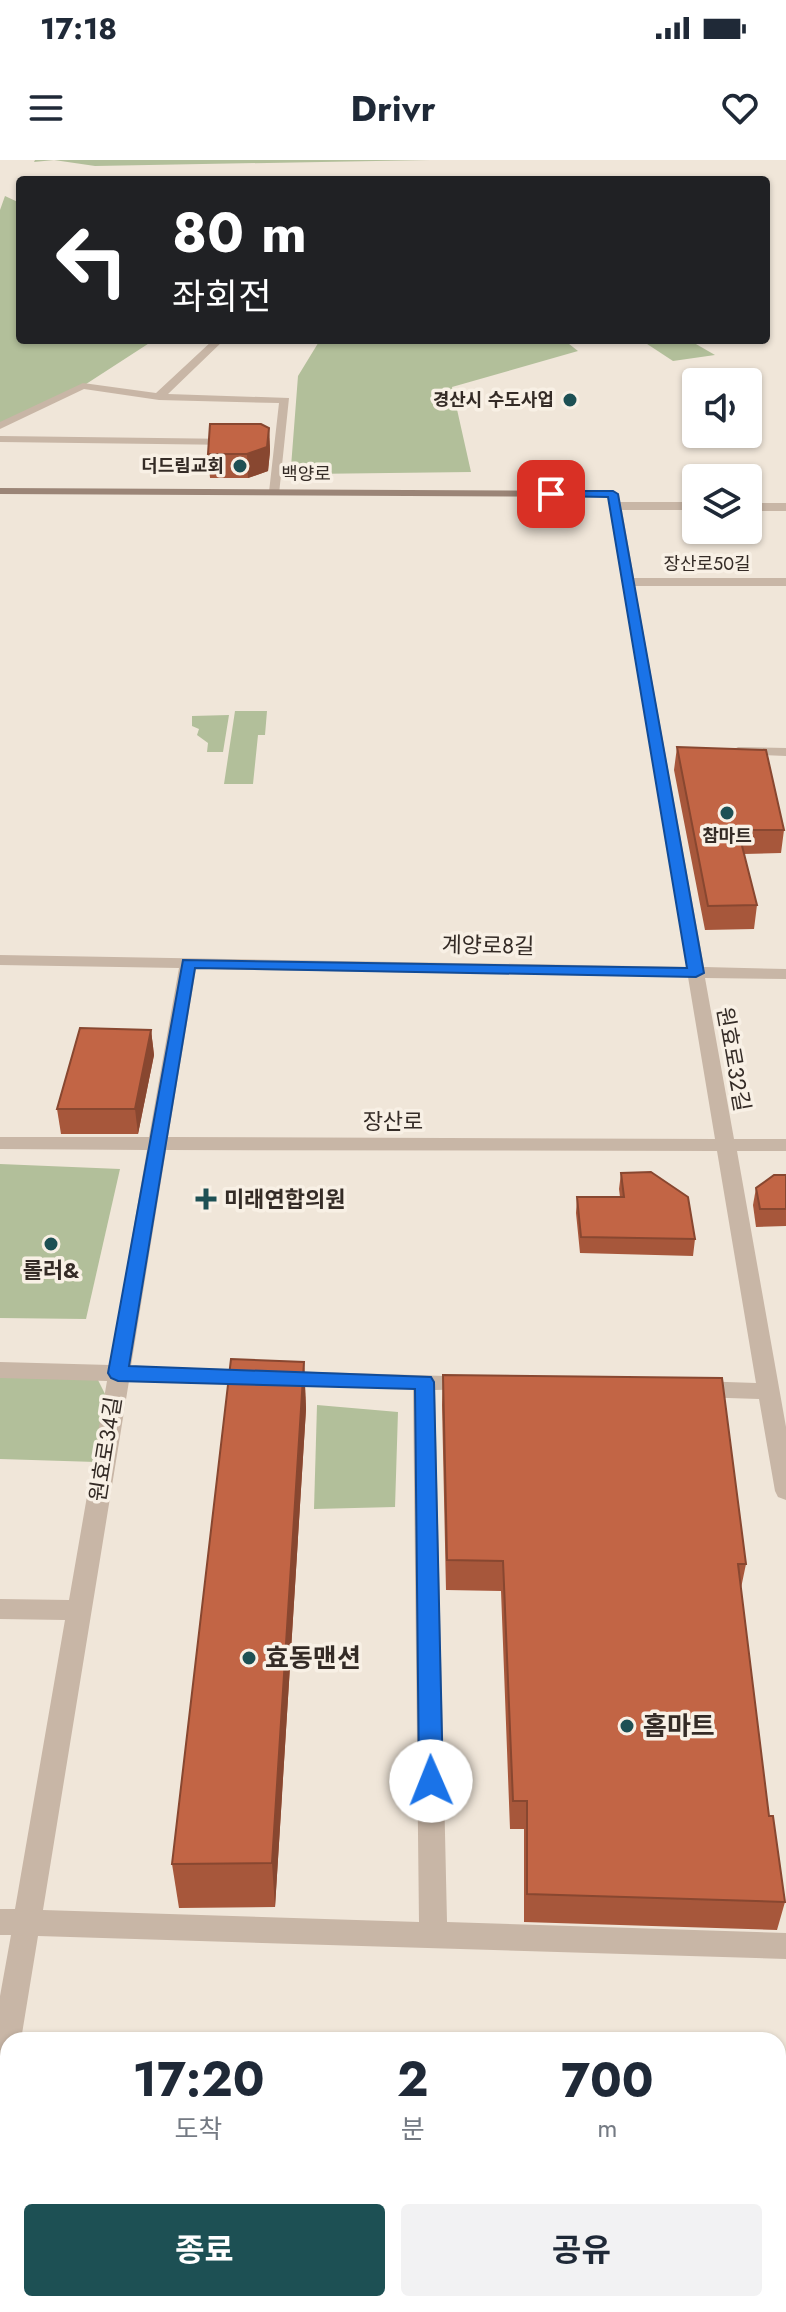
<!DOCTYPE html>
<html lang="ko">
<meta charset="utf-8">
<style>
:root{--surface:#fff;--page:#f2f2f3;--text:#1f2937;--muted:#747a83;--accent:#1d5054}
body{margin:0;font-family:Jost,"Noto Sans KR",sans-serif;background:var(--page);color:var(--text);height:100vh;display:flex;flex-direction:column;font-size:30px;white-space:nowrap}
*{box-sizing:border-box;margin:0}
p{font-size:26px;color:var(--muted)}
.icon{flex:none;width:44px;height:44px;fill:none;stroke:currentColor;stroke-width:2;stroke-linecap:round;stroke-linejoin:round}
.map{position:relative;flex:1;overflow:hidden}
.drawer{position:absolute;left:0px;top:1872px;width:786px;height:280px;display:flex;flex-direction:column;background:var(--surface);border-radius:24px 24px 0 0;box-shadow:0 2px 6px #0004}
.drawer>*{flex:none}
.banner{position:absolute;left:16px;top:16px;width:754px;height:168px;border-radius:8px;box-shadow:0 2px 6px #0004;background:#202124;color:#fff;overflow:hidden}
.tools{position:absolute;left:682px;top:208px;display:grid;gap:16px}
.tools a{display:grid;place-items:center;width:80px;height:80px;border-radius:8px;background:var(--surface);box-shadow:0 2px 6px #0004;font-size:40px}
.pin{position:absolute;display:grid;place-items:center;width:68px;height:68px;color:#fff;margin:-34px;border-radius:16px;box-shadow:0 4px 12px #0006}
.me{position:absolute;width:88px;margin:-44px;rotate:359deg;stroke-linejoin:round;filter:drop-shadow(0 0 6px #0008)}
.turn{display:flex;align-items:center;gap:28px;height:168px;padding:0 24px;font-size:36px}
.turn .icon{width:104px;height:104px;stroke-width:2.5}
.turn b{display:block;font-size:56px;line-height:68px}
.eta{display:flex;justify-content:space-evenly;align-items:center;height:136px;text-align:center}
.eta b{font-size:48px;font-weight:700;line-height:56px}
.cta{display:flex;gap:16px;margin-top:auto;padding:16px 24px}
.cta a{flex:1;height:92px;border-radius:8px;background:var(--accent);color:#fff;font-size:32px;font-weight:700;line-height:92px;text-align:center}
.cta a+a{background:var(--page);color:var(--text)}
.status{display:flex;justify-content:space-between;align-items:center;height:56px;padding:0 40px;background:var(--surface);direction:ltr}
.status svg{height:22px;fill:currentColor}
header{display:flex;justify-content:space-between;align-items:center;height:104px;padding:0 24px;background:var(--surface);font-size:36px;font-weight:700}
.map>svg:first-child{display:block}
.green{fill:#b2bf9a}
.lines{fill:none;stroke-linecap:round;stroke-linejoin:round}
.street{fill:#c8b6a6;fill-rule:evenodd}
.secondary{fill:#9b8577;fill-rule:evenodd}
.wall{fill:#a7573b}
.shaded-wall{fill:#884730}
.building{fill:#c26545;stroke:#884730;stroke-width:2}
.route{fill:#1a73e8;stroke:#114b97;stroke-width:2}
.poi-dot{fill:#1d5054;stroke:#f8f0e5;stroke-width:3}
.labels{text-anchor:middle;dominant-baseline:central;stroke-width:7;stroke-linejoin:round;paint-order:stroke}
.far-poi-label{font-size:18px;font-weight:bold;fill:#342b26;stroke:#f8f0e5;text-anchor:end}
.far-street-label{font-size:18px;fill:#342b26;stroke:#f8f0e5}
.street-label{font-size:22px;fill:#342b26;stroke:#f8f0e5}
.poi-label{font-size:22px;font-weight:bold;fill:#342b26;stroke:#f8f0e5;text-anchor:start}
.near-poi-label{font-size:26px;font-weight:bold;fill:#342b26;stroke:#f8f0e5;text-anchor:start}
</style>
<div class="status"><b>17:18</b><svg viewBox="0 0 49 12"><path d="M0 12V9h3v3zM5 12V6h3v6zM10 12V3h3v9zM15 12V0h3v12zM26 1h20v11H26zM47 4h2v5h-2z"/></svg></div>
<header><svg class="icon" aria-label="menu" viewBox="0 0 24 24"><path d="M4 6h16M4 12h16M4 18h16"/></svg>Drivr<svg class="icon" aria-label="heart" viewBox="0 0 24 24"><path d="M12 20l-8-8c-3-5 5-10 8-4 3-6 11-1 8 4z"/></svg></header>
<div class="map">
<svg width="786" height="2152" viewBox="0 0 786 2152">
<rect width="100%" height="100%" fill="#f0e6d9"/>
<!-- green -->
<g class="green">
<path d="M35 0H430L95 6 54 0 34 2Z"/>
<path d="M5 36 20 43V180H154L83 226 0 266V50Z"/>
<path d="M320 180H564L578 191 452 227 471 312 307 314 291 307 298 216Z"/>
<path d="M641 180H689L715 195 673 201Z"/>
<path d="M235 551H267L265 575H258L253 624H224Z"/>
<path d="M229 555 223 592H207L208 583 197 575 199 569 192 566V556Z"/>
<path d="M0 1004 120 1009 86 1159 0 1158Z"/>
<path d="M0 1215 97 1218 106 1236 96 1302 0 1299Z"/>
<path d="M317 1245 398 1252 395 1347 314 1349Z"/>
</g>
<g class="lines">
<!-- street -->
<g class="street">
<path d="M213 180H224L168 234 289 238 279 334 269 332 279 243 159 240 84 229 0 269V262L83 223 156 233Z"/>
<path d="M0 276 236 279 242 282 236 285 0 282Z"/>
<path d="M613 331 619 334 620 342H696V350H622L634 418H786V426H635L704 807 786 809V819L705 818 734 979H786V991H737L786 1267V1340L778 1337 775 1331 759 1239 697 1237 689 1235 686 1229 689 1223 697 1221 756 1223 717 991 166 990 131 1206 477 1217 480 1223 477 1229 435 1230 447 1762 786 1773V1799L38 1776 21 1880H8V1932L0 1936V1836L11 1775H0V1749H15L65 1460 0 1459V1439L69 1440 107 1221 0 1218V1202L110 1205 147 990 0 989V977H149L179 808 0 805V795L687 807 607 334ZM196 809 688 817 715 979 168 977ZM129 1221 413 1229 419 1762 43 1750Z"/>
<rect x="748" y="343" width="38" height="8"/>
<path d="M738 587 786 588V596L733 594 731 591Z"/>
</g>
<!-- secondary -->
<path class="secondary" d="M0 328 613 331 619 334 613 337 0 334Z"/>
</g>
<!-- wall -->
<g class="wall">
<path d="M269 268 270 291 268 311 248 318H210L208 294Z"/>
<path d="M677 587 784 670 781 693 744 694 757 745 754 769 705 770 674 610Z"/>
<path d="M151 870 154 895 138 974H61L57 949Z"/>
<path d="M621 1013 695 1079 693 1096 580 1093 576 1053 577 1037H620L619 1029Z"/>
<path d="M786 1015V1066L756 1067 753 1045 756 1028Z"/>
<path d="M304 1202 306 1249 275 1747 179 1748 172 1704Z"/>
<path d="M443 1215 746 1404 741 1428 769 1656 785 1742 777 1770 524 1762V1669H510L501 1431 446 1430 442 1245Z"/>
</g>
<!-- shaded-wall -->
<g class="shaded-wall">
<path d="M269 268 270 291 268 311 248 318 247 294Z"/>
<path d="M151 870 154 895 138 974 135 949Z"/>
<path d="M304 1202 306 1249 275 1747 272 1703Z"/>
</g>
<!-- building -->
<g class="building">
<path d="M210 264H261L269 268 267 287 247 294H208Z"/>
<path d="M677 587 766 590 784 670H738L757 745 708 746Z"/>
<path d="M80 868 151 870 135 949H57Z"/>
<path d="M651 1012 688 1037 695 1079 581 1077 577 1037H624L621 1013Z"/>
<path d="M774 1015H786V1049H760L756 1028Z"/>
<path d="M231 1199 304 1202 272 1703 172 1704Z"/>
<path d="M443 1215 722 1218 746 1404H738L769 1656H773L785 1742 527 1734V1641H513L503 1401 447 1400Z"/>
</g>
<!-- route -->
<path class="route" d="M551 331H613L618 334 704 813 696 817 195 808 129 1206 431 1217 434 1222 443 1621 439 1629 431 1632 422 1629 419 1621 415 1229 118 1221 111 1218 108 1213 183 800 687 808 608 337 548 336 546 334Z"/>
<!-- markers -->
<g class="poi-dot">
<circle cx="570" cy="240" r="8"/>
<circle cx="240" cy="306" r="8"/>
<circle cx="727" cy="653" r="8"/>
<path d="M202 1027h8v8h8v8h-8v8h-8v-8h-8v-8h8z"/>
<circle cx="51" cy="1084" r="8"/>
<circle cx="249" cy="1498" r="8"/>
<circle cx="627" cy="1566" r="8"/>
</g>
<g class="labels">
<!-- far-poi labels -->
<g class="far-poi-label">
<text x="554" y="240">경산시 수도사업</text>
<text x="224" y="306">더드림교회</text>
<text x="727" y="676" text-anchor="middle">참마트</text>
</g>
<!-- far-street labels -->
<g class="far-street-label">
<text x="306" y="314">백양로</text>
<text x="707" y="404">장산로50길</text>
</g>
<!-- street labels -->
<g class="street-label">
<text transform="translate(488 785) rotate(1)">계양로8길</text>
<text transform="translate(734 899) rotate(80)">원효로32길</text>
<text x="393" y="961">장산로</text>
<text transform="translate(105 1289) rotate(-81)">원효로34길</text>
</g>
<!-- poi labels -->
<g class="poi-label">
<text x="224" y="1039">미래연합의원</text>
<text x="51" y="1110" text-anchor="middle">롤러&amp;</text>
</g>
<!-- near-poi labels -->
<g class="near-poi-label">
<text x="265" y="1498">효동맨션</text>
<text x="643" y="1566">홈마트</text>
</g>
</g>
</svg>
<div class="tools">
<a><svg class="icon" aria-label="sound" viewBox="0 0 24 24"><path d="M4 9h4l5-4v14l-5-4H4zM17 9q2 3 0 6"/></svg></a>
<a><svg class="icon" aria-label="layers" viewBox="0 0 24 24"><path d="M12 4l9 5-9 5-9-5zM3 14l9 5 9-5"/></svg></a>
</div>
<div class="pin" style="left:551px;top:334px;background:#d93025"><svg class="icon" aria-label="arrive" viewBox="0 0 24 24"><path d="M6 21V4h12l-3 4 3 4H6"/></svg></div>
<svg class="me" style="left:431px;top:1621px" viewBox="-20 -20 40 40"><circle r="19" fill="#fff"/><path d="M0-13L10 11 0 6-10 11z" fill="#1a73e8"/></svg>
<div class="banner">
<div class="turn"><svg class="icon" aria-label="left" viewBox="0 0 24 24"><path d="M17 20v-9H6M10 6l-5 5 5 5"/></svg><div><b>80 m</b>좌회전</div></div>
</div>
<section class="drawer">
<div class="eta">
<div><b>17:20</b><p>도착</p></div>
<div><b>2</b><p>분</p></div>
<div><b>700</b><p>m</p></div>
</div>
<div class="cta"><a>종료</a><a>공유</a></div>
</section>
</div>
